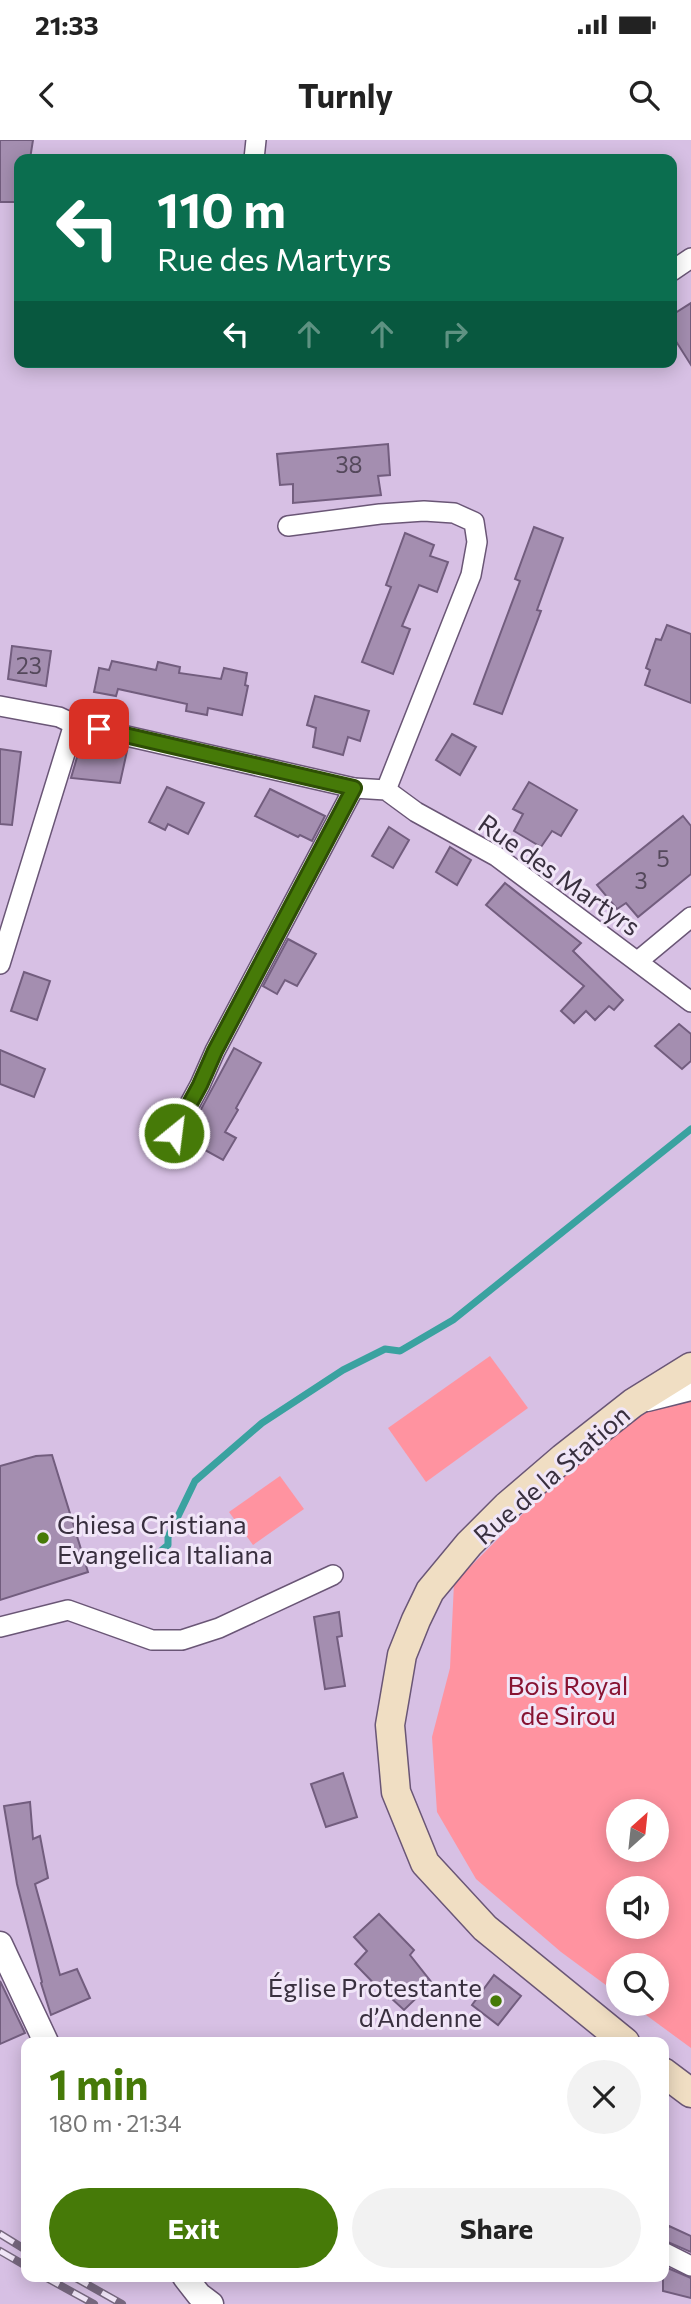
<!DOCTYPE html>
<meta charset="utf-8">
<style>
:root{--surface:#fff;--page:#f2f2f2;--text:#222;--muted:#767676;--accent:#467a08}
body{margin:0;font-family:Commissioner,sans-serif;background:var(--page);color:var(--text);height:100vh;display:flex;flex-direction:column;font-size:26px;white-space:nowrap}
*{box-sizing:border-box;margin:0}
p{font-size:23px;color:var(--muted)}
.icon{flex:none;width:38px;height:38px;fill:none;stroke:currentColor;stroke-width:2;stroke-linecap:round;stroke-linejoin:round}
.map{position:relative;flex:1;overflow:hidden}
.panel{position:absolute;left:21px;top:1897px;width:648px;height:245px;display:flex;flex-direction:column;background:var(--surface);border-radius:14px;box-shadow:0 4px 18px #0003}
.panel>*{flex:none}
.top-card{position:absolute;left:14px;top:14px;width:663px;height:214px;border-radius:14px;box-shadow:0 4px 18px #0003;background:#0b6e4f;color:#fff;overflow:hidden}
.needle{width:46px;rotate:27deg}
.fabs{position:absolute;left:606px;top:1659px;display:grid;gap:14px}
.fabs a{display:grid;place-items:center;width:63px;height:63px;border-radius:50%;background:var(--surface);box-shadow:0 4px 18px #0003;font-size:35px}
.pin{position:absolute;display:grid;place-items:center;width:60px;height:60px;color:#fff;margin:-30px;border-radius:14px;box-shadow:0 4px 10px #0006}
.me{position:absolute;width:77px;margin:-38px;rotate:29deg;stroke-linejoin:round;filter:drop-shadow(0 0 5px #0008)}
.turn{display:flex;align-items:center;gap:24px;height:147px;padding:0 28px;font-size:32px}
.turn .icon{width:91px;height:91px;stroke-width:2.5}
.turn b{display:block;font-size:49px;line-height:60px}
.lanes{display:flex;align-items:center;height:66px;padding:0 28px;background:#0003;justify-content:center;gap:35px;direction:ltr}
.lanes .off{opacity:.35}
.round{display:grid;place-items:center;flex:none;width:74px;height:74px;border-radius:37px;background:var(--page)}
.summary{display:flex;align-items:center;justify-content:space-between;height:119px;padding:0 28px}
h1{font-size:42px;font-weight:700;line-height:52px;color:var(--accent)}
.action{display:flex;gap:14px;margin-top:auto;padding:14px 28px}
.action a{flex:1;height:80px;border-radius:42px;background:var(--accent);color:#fff;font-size:28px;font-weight:700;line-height:80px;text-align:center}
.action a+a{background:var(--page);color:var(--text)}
.status{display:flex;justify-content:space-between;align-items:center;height:49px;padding:0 35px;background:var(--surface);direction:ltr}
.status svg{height:19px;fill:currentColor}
header{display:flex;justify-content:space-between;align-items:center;height:91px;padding:0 28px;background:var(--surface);font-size:32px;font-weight:700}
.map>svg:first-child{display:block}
.green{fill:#ff93a0;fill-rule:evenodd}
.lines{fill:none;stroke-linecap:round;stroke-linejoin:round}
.stream{stroke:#3aa2a0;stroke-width:7}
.building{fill:#a48eb0;stroke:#725d7e;stroke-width:2}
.minor-casing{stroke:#6a5676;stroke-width:22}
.tertiary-casing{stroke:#6a5676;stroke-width:27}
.secondary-casing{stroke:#6a5676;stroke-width:31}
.minor{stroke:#fff;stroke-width:19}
.tertiary{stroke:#fff;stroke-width:24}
.secondary{stroke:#f0dec3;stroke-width:28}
.rail-casing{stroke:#77687f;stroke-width:8}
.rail{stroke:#f1e6f8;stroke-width:5;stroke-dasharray:16;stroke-linecap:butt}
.route-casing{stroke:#2e4f05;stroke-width:18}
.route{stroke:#467a08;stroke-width:12}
.poi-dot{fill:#467a08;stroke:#f1e6f8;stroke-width:2.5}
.labels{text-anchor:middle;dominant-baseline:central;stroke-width:6;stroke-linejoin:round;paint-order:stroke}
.number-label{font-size:23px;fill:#54485b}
.street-label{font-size:26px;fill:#39303f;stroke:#f1e6f8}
.poi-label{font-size:26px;fill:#39303f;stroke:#f1e6f8;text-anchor:start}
.park-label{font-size:26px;fill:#871332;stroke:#f1e6f8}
</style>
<div class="status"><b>21:33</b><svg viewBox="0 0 49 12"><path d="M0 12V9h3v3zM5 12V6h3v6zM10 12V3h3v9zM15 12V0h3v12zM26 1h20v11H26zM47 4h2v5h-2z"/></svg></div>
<header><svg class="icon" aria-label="back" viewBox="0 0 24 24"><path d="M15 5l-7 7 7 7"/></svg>Turnly<svg class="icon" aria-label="search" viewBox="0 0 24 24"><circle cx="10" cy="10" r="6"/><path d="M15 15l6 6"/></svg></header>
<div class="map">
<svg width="691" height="2164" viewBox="0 0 691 2164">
<rect width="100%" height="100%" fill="#d7c0e4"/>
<!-- green -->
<g class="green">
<path d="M490 1216 528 1268 426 1342 388 1288Z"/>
<path d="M691 1248V1908L631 1864H656V1825H618V1854L561 1812 476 1739 437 1672 432 1597 450 1528 454 1443 633 1263ZM618 1671H656V1710H618ZM618 1748H656V1787H618Z"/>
<path d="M280 1336 304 1369 253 1405 229 1372Z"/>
</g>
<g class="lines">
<!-- stream -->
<path class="stream" d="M162 1410 168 1405V1397L195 1341 262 1283 343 1230 385 1209 400 1211 453 1180 691 989"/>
</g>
<!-- building -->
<g class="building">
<path d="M0 0H33L30 19H19V51L17 62H0Z"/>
<path d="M691 163V225L672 195V175Z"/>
<path d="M388 304 390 335 378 336 381 355 293 363V344L280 345 277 314Z"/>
<path d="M534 387 563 398 537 470 541 471 502 574 474 564 520 441 515 439Z"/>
<path d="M405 393 434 405 430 416 448 422 437 452 419 445 402 486 410 489 393 534 362 522 391 447 386 445Z"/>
<path d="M667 485 691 494V563L645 545 650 530 646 528 656 499 661 500Z"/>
<path d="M12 506 51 511 46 546 8 539Z"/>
<path d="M112 521 156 530 158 522 180 527 179 533 221 539 224 528 247 533 245 545 248 546 242 575 208 568 207 575 186 571 187 564 118 549 116 556 94 552 99 528 109 530Z"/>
<path d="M315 556 369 571 360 601 348 597 343 615 313 607 316 588 307 585Z"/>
<path d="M452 594 476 607 460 635 436 620Z"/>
<path d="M80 607 127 611 120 643 71 638Z"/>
<path d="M0 609 21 612 12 685 0 684Z"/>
<path d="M529 642 577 670 561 696 552 691 541 707 514 691 523 674 513 669Z"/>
<path d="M167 647 204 663 188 694 168 684 165 690 149 682Z"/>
<path d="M270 649 325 676 312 701 300 695 298 697 255 676Z"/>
<path d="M683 676 691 686V734L638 777 626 763 617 769 597 745Z"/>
<path d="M389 687 409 700 393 728 372 716Z"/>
<path d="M450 707 471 720 457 745 436 732Z"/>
<path d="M505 743 581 803 573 811 623 860 614 870 609 866 595 880 586 871 574 883 561 871 584 846 486 765Z"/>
<path d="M288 799 316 814 297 846 285 840 277 854 263 846Z"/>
<path d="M24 832 50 841 37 880 11 871Z"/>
<path d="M679 884 691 894V921L682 929 655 906Z"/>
<path d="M234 908 261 923 236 968 238 970 225 992 236 998 223 1020 185 999Z"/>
<path d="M0 910 45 929 34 957 0 944Z"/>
<path d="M52 1315 88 1432 0 1460V1326L36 1316Z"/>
<path d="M339 1472 342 1496 337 1497 345 1546 325 1549 314 1477Z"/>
<path d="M343 1633 357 1677 326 1687 311 1644Z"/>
<path d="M30 1662 33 1699 40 1696 48 1738 35 1744 60 1835 77 1829 90 1858 51 1875 41 1843 42 1842 17 1744 4 1666Z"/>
<path d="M379 1774 414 1810 410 1815 432 1843 404 1870 391 1858 389 1859 355 1824 367 1811 354 1797Z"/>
<path d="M494 1835 521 1856 498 1885 472 1865Z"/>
<path d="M0 1841 25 1893 0 1904Z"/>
<path d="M669 2086 691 2096V2112L663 2100Z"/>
<path d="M663 2126 691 2138V2158L663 2151Z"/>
</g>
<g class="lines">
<!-- minor casing -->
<g class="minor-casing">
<g id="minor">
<path d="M254 19 256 0"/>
<path d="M672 131 691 118"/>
<path d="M288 386 380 374 424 371 454 373 474 382 477 402 471 435 386 650"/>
<path d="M0 566 59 577 74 584 354 648 386 650 416 672 496 716 691 862"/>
<path d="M638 821 691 777"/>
<path d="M0 824 74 584"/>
<path d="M174 993 200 945 215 911 354 648"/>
<path d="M0 1487 68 1470 152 1500H182L219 1488 333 1435"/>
<path d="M663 2112 691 2126"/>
</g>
</g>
<!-- tertiary casing -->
<g class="tertiary-casing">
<g id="tertiary">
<path d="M647 1259 691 1248"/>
<path d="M0 1804 46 1902"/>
<path d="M185 2137 199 2155 211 2164"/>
</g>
</g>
<!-- secondary casing -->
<g class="secondary-casing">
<g id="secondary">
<path d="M625 1902 485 1788 425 1723 396 1652 390 1585 402 1515 416 1480 430 1451 469 1404 507 1366 563 1318 633 1263 691 1227"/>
<path d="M663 1932 691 1953"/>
</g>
</g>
<!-- minor -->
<use href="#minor" class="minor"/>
<!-- tertiary -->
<use href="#tertiary" class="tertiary"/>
<!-- secondary -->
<use href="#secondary" class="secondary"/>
<!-- rail casing -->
<g class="rail-casing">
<g id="rail">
<path d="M0 2094 26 2110"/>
<path d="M0 2111 26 2126"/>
<path d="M45 2137 94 2164"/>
<path d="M74 2137 122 2164"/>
</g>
</g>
<!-- rail -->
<use href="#rail" class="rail"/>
</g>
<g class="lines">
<!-- route casing -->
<g class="route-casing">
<path id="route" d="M99 589 354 648 215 911 200 945 174 993"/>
</g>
<!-- route -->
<use href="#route" class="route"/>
</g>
<!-- markers -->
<g class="poi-dot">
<circle cx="43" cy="1398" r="7"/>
<circle cx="496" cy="1861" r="7"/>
</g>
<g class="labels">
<!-- number labels -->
<g class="number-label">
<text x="349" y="324">38</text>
<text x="29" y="525">23</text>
<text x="663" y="718">5</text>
<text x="641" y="740">3</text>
</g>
<!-- street labels -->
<g class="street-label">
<text transform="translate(560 734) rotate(35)">Rue des Martyrs</text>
<text transform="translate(551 1334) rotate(-41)">Rue de la Station</text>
</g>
<!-- poi labels -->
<g class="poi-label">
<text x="57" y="1383">Chiesa Cristiana<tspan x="57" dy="30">Evangelica Italiana</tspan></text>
<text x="482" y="1846" text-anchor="end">Église Protestante<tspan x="482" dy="30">d’Andenne</tspan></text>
</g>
<!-- park labels -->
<g class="park-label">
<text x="568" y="1544">Bois Royal<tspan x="568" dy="30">de Sirou</tspan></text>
</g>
</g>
</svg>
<div class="fabs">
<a><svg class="needle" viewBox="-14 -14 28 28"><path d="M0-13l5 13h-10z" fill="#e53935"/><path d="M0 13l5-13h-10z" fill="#767676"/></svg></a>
<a><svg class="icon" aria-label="sound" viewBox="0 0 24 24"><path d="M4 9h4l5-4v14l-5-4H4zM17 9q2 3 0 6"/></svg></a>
<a><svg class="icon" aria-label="search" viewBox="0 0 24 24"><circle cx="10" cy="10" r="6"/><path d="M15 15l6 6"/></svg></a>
</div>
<div class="pin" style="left:99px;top:589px;background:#d93025"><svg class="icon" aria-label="arrive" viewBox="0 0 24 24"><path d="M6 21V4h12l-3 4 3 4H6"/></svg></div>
<svg class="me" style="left:174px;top:993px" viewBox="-20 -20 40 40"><circle r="17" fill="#467a08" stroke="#fff" stroke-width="3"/><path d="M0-11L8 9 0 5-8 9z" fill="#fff"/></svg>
<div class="top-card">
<div class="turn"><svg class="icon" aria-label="left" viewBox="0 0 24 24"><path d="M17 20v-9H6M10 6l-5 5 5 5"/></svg><div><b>110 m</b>Rue des Martyrs</div></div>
<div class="lanes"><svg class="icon" aria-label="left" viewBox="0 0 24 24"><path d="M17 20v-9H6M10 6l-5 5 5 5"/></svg><svg class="icon off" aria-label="ahead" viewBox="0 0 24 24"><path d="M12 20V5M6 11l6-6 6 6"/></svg><svg class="icon off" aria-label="ahead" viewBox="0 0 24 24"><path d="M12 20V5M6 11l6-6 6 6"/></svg><svg class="icon off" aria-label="right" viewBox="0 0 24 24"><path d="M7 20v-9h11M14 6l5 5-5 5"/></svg></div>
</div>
<section class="panel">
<div class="summary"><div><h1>1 min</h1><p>180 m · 21:34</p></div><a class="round"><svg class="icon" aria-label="close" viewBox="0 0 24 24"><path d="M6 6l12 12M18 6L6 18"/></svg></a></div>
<div class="action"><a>Exit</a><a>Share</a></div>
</section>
</div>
